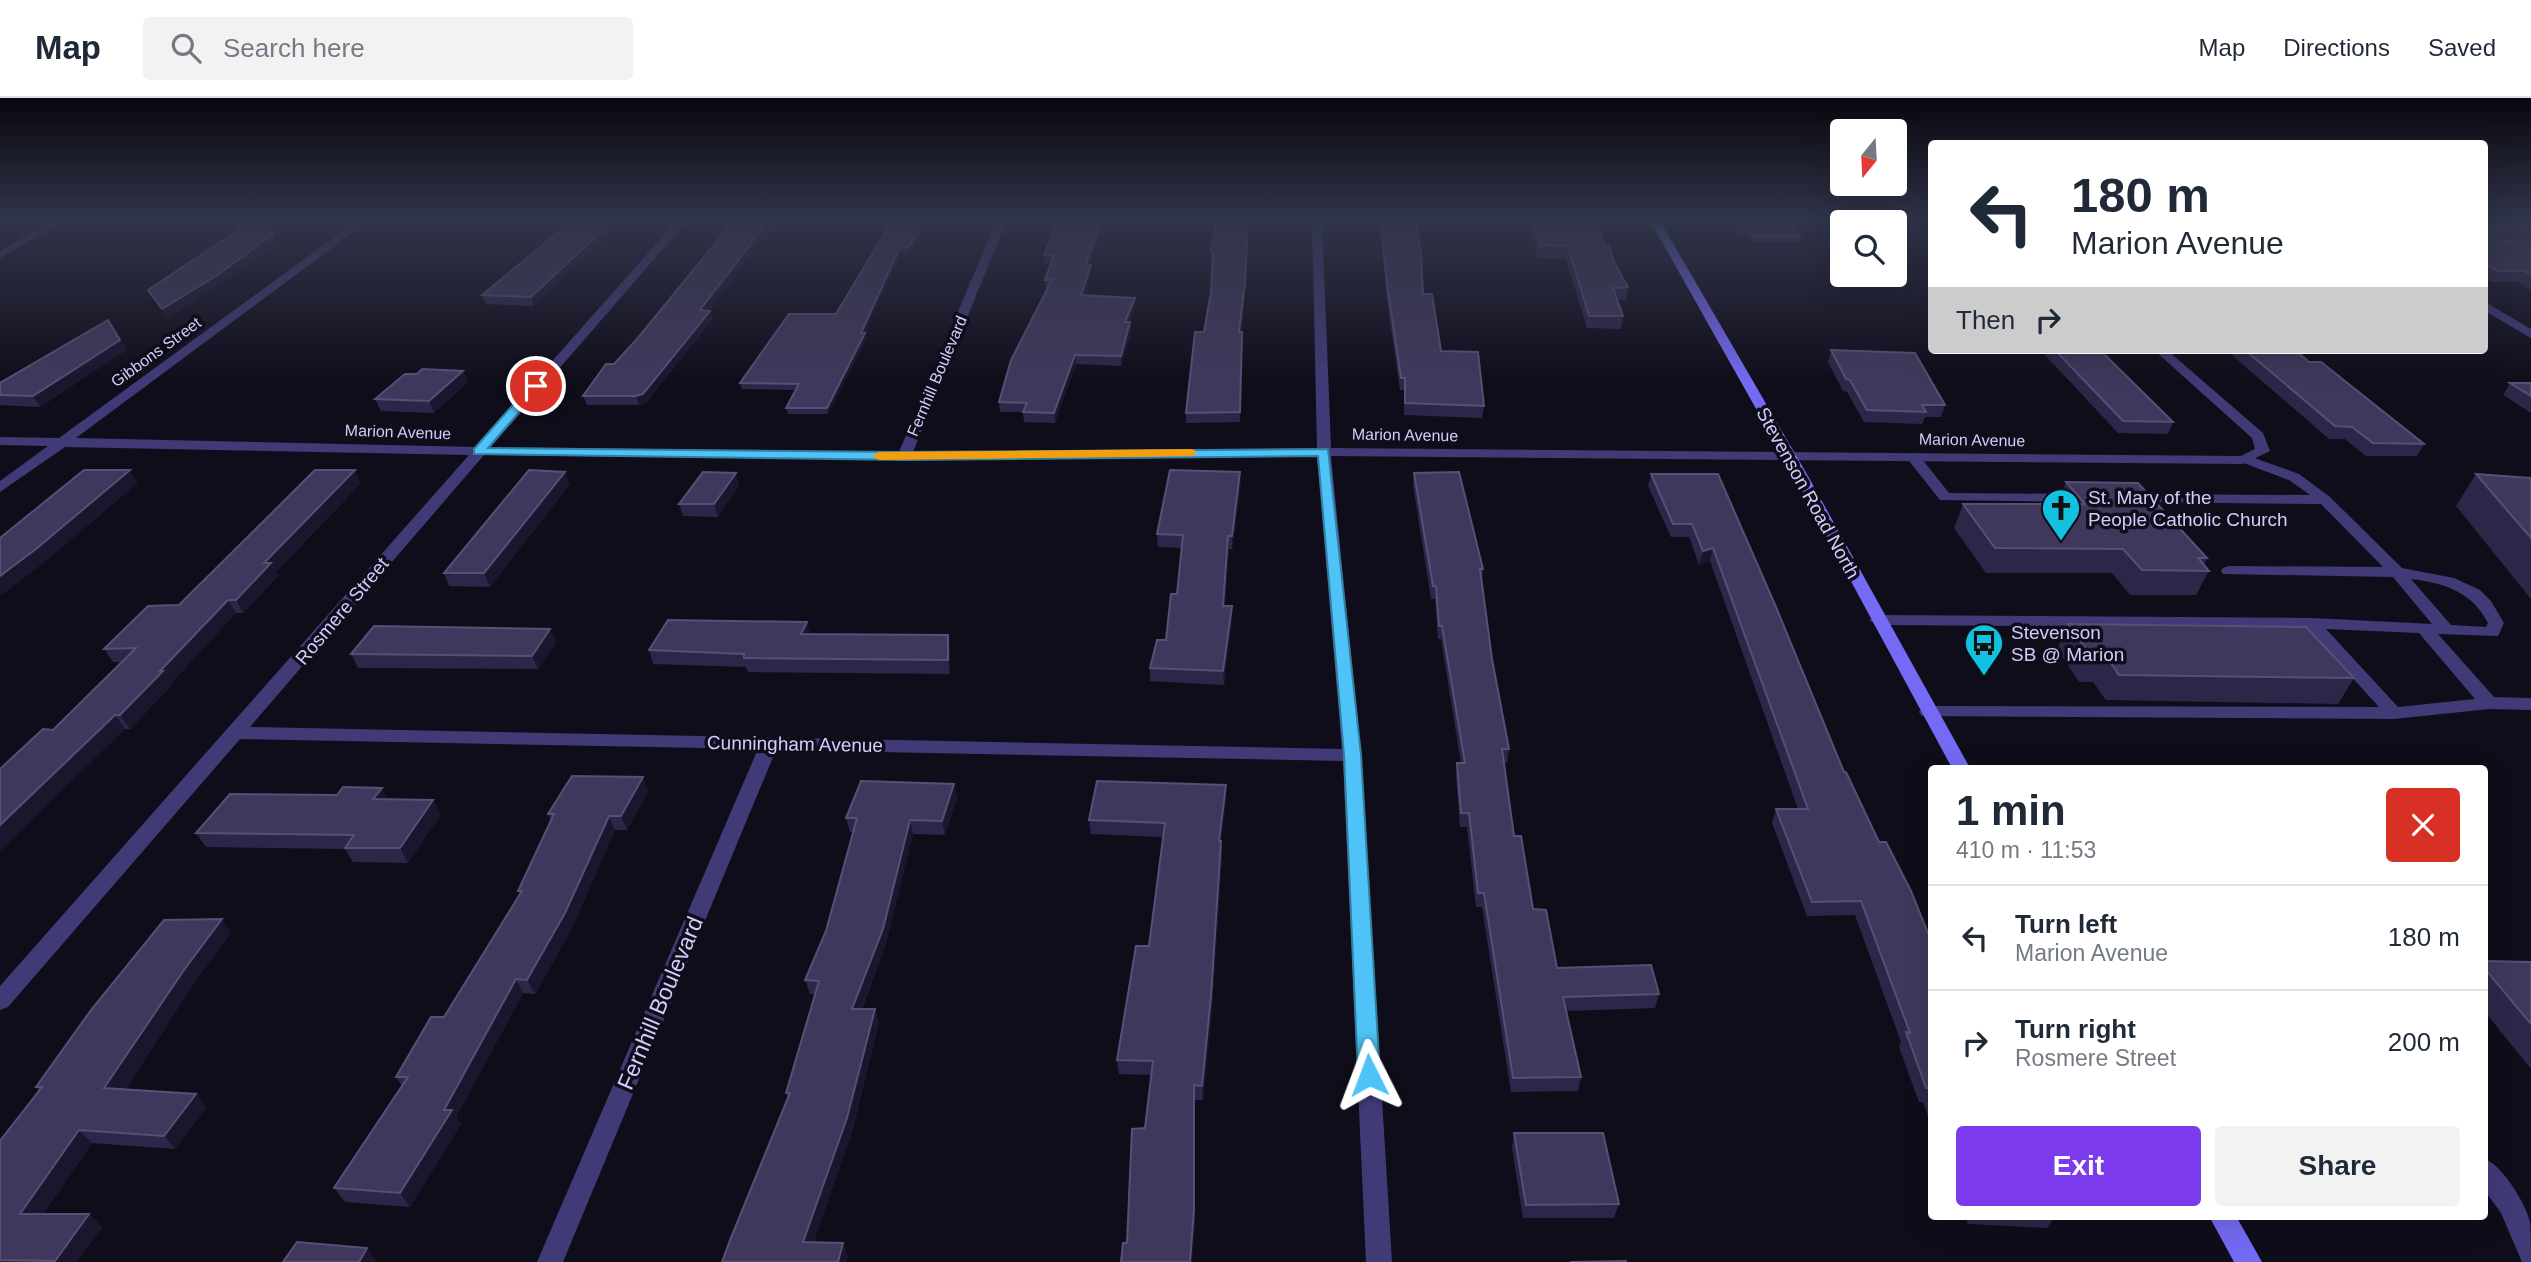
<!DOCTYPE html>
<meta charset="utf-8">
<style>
:root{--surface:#fff;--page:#f2f2f3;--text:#1f2937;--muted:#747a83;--line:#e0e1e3;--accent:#7c3aed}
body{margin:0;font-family:Arial,sans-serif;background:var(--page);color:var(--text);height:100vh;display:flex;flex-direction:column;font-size:26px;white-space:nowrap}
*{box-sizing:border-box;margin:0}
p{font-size:23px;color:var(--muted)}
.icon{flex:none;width:38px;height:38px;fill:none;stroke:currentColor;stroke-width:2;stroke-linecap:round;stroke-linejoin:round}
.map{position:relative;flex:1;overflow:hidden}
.side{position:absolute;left:1928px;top:667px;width:560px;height:455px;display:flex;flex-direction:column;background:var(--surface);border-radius:7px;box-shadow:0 7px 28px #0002}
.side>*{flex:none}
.top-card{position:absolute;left:1928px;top:42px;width:560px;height:214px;border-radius:7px;box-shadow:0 7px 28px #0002;background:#fff;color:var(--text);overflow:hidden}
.needle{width:46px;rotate:198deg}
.tools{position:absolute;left:1830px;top:21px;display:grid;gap:14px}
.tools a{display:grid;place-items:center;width:77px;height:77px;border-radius:7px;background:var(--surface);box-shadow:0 7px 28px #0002;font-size:35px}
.pin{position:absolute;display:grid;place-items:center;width:60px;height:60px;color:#fff;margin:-30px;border:4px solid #fff;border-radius:50%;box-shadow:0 2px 7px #0007}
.me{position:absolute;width:77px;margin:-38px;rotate:357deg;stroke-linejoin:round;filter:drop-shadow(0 0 5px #0008)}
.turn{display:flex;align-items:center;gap:24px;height:147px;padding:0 28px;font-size:32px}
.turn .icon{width:91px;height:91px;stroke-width:2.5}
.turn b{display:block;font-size:49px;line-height:60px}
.then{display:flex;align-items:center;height:66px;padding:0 28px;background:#0003;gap:14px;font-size:26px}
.round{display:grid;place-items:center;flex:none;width:74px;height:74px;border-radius:7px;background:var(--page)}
.head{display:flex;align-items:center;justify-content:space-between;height:119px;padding:0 28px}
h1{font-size:42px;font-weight:700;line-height:52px}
.action{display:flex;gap:14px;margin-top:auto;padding:14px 28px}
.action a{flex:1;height:80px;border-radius:7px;background:var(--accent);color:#fff;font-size:28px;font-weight:700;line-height:80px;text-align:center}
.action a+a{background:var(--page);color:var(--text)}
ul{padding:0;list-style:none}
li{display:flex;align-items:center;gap:21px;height:105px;padding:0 28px;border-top:2px solid var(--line)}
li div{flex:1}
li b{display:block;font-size:26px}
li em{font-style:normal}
header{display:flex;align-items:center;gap:42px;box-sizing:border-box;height:98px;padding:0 35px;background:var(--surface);border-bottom:2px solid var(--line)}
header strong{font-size:33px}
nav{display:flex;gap:38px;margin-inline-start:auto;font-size:24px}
.search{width:490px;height:63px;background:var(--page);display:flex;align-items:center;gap:18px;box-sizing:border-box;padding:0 24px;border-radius:7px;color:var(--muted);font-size:26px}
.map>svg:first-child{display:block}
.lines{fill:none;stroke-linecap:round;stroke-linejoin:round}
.service{fill:#403b77;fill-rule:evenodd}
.minor{fill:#403b77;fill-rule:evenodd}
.secondary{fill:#746af3;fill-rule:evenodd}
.wall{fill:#2e2648}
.shaded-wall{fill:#1b152e}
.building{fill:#40385c;stroke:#574f75;stroke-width:2}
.route{fill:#4fc3f7;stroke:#337fa1;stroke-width:2}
.slow{fill:#f59e0b}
.labels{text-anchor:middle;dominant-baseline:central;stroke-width:7;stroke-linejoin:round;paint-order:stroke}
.far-street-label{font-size:16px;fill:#d3cbfb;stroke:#100d1b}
.street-label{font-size:19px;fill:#d3cbfb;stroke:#100d1b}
.poi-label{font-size:19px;fill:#d3cbfb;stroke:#100d1b;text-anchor:start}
.near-street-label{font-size:23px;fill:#d3cbfb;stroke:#100d1b}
</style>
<header>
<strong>Map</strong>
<div class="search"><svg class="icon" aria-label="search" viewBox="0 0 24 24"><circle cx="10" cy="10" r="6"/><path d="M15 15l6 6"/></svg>Search here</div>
<nav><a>Map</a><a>Directions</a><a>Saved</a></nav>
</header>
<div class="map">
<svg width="2531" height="1164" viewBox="0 0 2531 1164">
<rect width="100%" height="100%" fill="#100d1b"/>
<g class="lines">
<!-- service -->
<g class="service">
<path d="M1913 355 1918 356 1949 395 2083 396 2090 400 2083 404 1940 402 1906 359Z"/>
<path d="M2246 357 2299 376 2330 399 2402 470 2454 480 2480 492 2491 503 2504 525 2498 538 2438 536 2494 599 2531 600V612L2489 611 2394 621 1922 618 1919 614 1922 610 1928 608 2379 609 2307 530 1877 527 1869 522 1877 517 2312 520 2432 526 2393 479 2223 476 2221 473 2223 470 2229 468 2383 469 2321 406 2129 404 2122 400 2129 396 2310 397 2289 382 2241 364 2239 361ZM2411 481C2445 485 2472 494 2488 525L2486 529 2451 527ZM2326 531 2419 535 2475 601 2398 609Z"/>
<path d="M2485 1061C2502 1067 2526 1106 2530 1124 2531 1136 2531 1152 2531 1164H2522L2501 1115 2485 1093Z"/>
</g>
<!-- minor -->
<g class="minor">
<path d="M56 121H69L0 160V153Z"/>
<path d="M359 121H371L76 340 476 349 678 121H689L491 349 899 354 997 121H1007L913 354 1317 350 1312 121H1322L1331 350 2241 358 2255 351 2252 340 2154 252H2167L2263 335 2270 353 2243 366 1331 358 1361 657 1392 1164H1366L1343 663 776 652 563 1164H537L758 651 240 641 8 909 0 912V888L469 357 65 349 0 394V383L48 348 0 347V339L59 340ZM484 357 904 362 1317 358 1342 651 250 629Z"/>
<path d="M2485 204 2531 231V240L2485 213Z"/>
</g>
<!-- secondary -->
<g class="secondary">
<path d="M1649 121H1659L1808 378 1970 670H1952L1794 378Z"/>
<path d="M2209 1118H2236L2262 1164H2234Z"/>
</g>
</g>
<!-- wall -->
<g class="wall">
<path d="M574 121 534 208 486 206 482 197Z"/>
<path d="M735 121H784L775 132H768L709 213H710L712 221 646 305 639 307H587L583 298 637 241Z"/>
<path d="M928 121 910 155H901L864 235 866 241 828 316H788L786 310 796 292 742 291 740 285 836 216Z"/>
<path d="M1058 121H1104L1103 127 1090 167 1091 176 1084 197 1135 200V209L1129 224H1130L1131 233 1121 268 1076 266 1055 325 1024 324 1023 314H1000L999 304 1047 191H1046L1045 182 1051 165 1045 166 1044 157Z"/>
<path d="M1249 121 1245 195 1241 234 1242 244 1240 324 1186 325V315L1204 234 1211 194 1213 161H1211V153Z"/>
<path d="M1379 121H1415L1423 196 1441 253 1484 308 1482 320 1404 317V292H1400L1387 203Z"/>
<path d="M1530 121H1582L1584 125 1605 147 1628 189 1626 202H1617L1623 218 1621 231 1587 230 1566 161 1538 160Z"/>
<path d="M1728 121H1787L1801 139 1800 144H1752L1747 137H1738Z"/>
<path d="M2485 121H2531V143L2491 142 2531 144V192L2519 184H2492L2485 180Z"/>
<path d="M120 242 126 252 40 309 0 307V285Z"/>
<path d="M1831 252 1945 307 1941 319H1925L1922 326 1864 324 1847 294 1843 293 1828 264Z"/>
<path d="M1999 252H2100L2173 324 2168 336 2118 335 2044 256 2002 255Z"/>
<path d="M2226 252H2295L2309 264 2424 346 2417 358H2366L2345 341H2329Z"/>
<path d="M468 284 434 315 381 313 375 301Z"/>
<path d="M2510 285H2531V315L2503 297Z"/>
<path d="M1414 375 1483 471 1482 483 1492 561 1509 651 1507 665H1504L1514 738 1533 811 1557 870 1659 896 1655 910 1566 913 1581 979 1578 993 1511 994 1482 809H1476L1467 729H1460L1456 678 1457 665H1461L1441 541H1438L1435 501H1431L1413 387Z"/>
<path d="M1651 376H1718L1844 674 1932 845V1029L1923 1004H1919L1899 949 1901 944 1855 817 1807 818 1772 725 1776 711H1798L1710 463 1699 467 1689 439H1671L1648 388Z"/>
<path d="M2476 376 2531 380V501L2456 408Z"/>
<path d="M2066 384 2207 460 2204 467 2209 473 2196 497H2130L2112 475H1986L1954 430 1963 406H2057Z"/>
<path d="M361 385 276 474 278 478 243 515H236L171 585 172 587 130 631 53 632 122 564H113L104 551 179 507Z"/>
<path d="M570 386 490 489 449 488 444 475Z"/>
<path d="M739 387 718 419 683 418 679 406Z"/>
<path d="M1241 387 1232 451H1229L1225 508 1232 521 1224 587 1150 583V570L1166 542 1177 496 1182 450 1158 449 1157 436Z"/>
<path d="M2068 526 2354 580 2338 606 2106 602 2093 584H2079L2057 551Z"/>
<path d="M550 531 556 545 538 571 358 570 351 556Z"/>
<path d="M810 536 948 537 950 551V576L748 574 746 569 653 566 649 552Z"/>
<path d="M643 679 648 694 627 732H615L572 830 535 896 523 895 456 1019 461 1026 410 1109 345 1104 334 1090 402 988 396 979 444 919 520 797 518 793 551 722 548 716Z"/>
<path d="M954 686 957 700 945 737 913 736 886 845 862 911H875L879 925 852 1034 813 1145 848 1159 846 1164H722L788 1000 786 995 815 896H810L805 882 826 833 853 734H850L846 720Z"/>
<path d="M1226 687V702L1221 743 1222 757 1212 912 1203 1002H1195V1126L1127 1145 1152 977 1119 976 1117 962 1149 848 1163 739 1091 736 1089 722Z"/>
<path d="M388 702 441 716 408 765 353 764 345 751 206 749 196 735Z"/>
<path d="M231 835 194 885 125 992 207 1009 175 1051 92 1045 43 1116H89L102 1129 77 1164H0V1043L39 993 36 989Z"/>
<path d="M2485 863 2531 864V971L2485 914Z"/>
<path d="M1514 1035 1619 1106 1614 1120H1523L1512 1050Z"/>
<path d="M1965 1118H2055L2047 1130 1968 1126Z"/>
</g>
<!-- shaded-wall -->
<g class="shaded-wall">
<path d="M615 121H626L534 208 531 199Z"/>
<path d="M776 121H784L775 132 773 125Z"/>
<path d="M925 121H928L910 155 909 149Z"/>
<path d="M1102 121H1104L1103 127 1087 176 1086 167Z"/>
<path d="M1249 121 1245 195 1240 244 1239 234Z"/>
<path d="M767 125 768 132 703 221 700 212Z"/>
<path d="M273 136 277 145 223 185 166 221 162 211Z"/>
<path d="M900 149 901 155 863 238 865 235 866 241 828 316 827 310Z"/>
<path d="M1091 167V176L1082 206 1081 197Z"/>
<path d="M1135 200V209L1125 233V224Z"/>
<path d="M710 213 712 221 646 305 639 307 636 298Z"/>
<path d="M1130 224 1131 233 1121 268V258Z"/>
<path d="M120 242 126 252 40 309 33 298Z"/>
<path d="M1075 257 1076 266 1055 325 1054 315Z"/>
<path d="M463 273 468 284 434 315 429 303Z"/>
<path d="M130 372 138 385 45 464 0 498V478Z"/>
<path d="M355 372 361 385 276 474 278 478 243 515 236 502 264 465Z"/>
<path d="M565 374 570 386 490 489 484 475Z"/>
<path d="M1240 374 1241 387 1232 451V438Z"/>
<path d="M736 375 739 387 718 419 714 406Z"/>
<path d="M1228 438 1229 451 1224 521 1223 508Z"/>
<path d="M1713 450 1710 463 1699 467 1703 453Z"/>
<path d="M228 502 236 515 171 585 172 587 130 631 120 617 160 573Z"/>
<path d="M1232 508V521L1224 587 1223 573Z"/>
<path d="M807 524 811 538 801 536Z"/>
<path d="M550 531 556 545 538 571 532 558Z"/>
<path d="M948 537 950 551V576L948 562Z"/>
<path d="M115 617 125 631 0 753V727Z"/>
<path d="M643 679 648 694 627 732 621 718Z"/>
<path d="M954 686 957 700 945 737 942 723Z"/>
<path d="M1226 687V702L1219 757V743Z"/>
<path d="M382 690 389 704 373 701Z"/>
<path d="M433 702 441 716 408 765 400 750Z"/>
<path d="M609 718 615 732 572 830 535 896 527 882Z"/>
<path d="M910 722 913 736 886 845 856 925 852 911Z"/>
<path d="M1221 743 1222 757 1212 912 1203 1002 1202 988Z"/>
<path d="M222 821 231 835 194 885 117 1004 104 990 184 872Z"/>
<path d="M516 881 523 895 456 1019 461 1026 410 1109 400 1095 444 1012Z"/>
<path d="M875 911 879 925 852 1034 809 1158 803 1144Z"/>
<path d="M1194 987 1195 1126 1192 1164H1190Z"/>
<path d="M196 996 207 1009 175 1051 164 1038Z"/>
<path d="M79 1032 92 1045 34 1129 20 1116Z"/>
<path d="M89 1116 102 1129 77 1164H56L55 1163Z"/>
<path d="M843 1145 848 1159 846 1164H838Z"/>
<path d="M367 1150 378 1164H359Z"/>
</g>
<!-- building -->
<g class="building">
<path d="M255 121H262L273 136 219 176 162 211 148 192Z"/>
<path d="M574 121H615L531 199 482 197Z"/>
<path d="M735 121H776L773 125H767L700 212 710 213 643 296 636 298H583L606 266H614L637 241Z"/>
<path d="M893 121H925L909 149H900L861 235H865L827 310H786L799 286 740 285 789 216H836Z"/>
<path d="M1058 121H1102L1086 167H1091L1081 197 1135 200 1125 224H1130L1121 258 1075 257 1054 315 1023 314 1027 305 999 304 1011 262 1052 182H1045L1054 157H1044Z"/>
<path d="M1217 121H1248L1245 185 1239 234H1242L1240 314 1186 315 1195 234H1204L1211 194 1213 153H1211Z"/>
<path d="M1380 121H1415L1421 155 1423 196H1432L1441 253 1478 254 1484 308 1405 305V280H1401L1388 193Z"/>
<path d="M1534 121H1582L1584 125H1596L1605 147H1609L1614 164 1628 189 1613 190 1623 218H1589L1568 148 1540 147Z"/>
<path d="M1733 121H1787L1801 139H1753L1748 131H1740Z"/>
<path d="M2485 121H2531V133L2489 132 2491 142 2531 144V177L2525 173H2498L2485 166Z"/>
<path d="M108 222 120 242 33 298 0 297V285Z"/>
<path d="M1831 252 1915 255 1945 307H1922L1926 314 1867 312 1850 282 1846 281Z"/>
<path d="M2055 252H2100L2173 324 2123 323Z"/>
<path d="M2245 252H2295L2309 264H2321L2424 346 2373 345 2352 329 2335 328Z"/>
<path d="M422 271 463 273 429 303 375 301 405 276H417Z"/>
<path d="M2510 285H2531V298Z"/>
<path d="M84 372H130L36 451 0 478V440Z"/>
<path d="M315 372H355L264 465H271L236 502H228L160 573H163L120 617H115L0 727V671L43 631 53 632 136 550 104 551 148 508 179 507Z"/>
<path d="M529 372 565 374 484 475H444Z"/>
<path d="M1170 372 1240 374 1232 438H1228L1223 508H1232L1223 573 1150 570 1157 542H1166L1171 496H1177L1183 437 1157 436Z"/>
<path d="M703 374 736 375 714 406H679Z"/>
<path d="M1459 374 1483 471H1480L1492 561 1509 651H1502L1514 738H1521L1533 811 1546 812 1557 870 1651 867 1659 896 1563 899 1581 979 1513 980 1484 795H1478L1469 715H1461L1457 665H1465L1442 528H1439L1436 488H1433L1414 375Z"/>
<path d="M1651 376H1718L1776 509 1844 674H1846L1879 744H1886L1911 793 1932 845V995L1930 990H1926L1906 934 1910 935 1861 803 1812 804 1776 711H1808L1713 450 1703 453 1692 426H1673Z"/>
<path d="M2476 376 2531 380V440Z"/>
<path d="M2066 384 2138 385 2207 460H2198L2209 473 2142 472 2123 451 1995 450 1963 406H2085Z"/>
<path d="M668 522 807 524 801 536 948 537V562L744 560V556L649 552Z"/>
<path d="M2068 526 2306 529 2354 580 2119 577 2106 558H2091Z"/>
<path d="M374 528 550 531 532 558 351 556Z"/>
<path d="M572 678 643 679 621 718H609L565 815 527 882 516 881 444 1012H452L400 1095 334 1090 408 979H396L431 919H444L522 793H518L554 716H548Z"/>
<path d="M861 683 954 686 942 723 910 722 883 831 852 911H875L847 1020 803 1144 843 1145 838 1164H722L730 1142 790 995H786L819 883 805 882 826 833 857 720H846Z"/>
<path d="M1097 683 1226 687 1219 743H1221L1211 898 1202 988 1194 987V1112L1190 1164H1121L1123 1145H1127L1132 1031 1145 1030 1153 963 1117 962 1136 848H1149L1165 725 1089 722Z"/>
<path d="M343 689 382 690 373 701 433 702 400 750H345L354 737 196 735 230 696 337 697Z"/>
<path d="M222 821 184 872 104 990 196 996 164 1038 79 1032 20 1116H89L55 1163 0 1162V1043L42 989H36L91 912 164 822Z"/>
<path d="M2485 863 2531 864V926L2485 871Z"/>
<path d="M1514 1035H1603L1619 1106 1526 1107Z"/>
<path d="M297 1144 367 1150 359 1164H283Z"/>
<path d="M1626 1163V1164H1570Z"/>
</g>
<!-- sky -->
<linearGradient id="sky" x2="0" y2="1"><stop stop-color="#09070f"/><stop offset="0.43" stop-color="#31354a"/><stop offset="1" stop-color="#31354a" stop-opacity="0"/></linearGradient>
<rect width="2531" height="284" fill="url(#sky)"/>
<!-- route -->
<path class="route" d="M536 284 542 288 540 290 488 350 904 354 1328 351 1361 657 1380 977 1377 984 1369 986 1361 984 1358 977 1344 657 1318 358 904 362 474 356V351L532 285Z"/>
<!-- slow -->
<path class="slow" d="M1190 351 1195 352V358L879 362 872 358 879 354Z"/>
<!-- icons -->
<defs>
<g id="church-pin" transform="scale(2.0125)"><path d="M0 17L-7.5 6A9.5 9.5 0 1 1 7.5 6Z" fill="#12c1df" stroke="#100d1b"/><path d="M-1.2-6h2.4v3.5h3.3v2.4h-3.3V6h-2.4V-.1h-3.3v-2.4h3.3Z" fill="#111"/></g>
<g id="bus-pin" transform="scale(2.0125)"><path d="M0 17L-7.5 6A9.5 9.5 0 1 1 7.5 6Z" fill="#12c1df" stroke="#100d1b"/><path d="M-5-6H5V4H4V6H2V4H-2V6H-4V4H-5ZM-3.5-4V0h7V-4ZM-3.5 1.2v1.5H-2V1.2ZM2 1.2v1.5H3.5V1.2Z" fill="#111"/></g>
</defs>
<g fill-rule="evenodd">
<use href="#church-pin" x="2061" y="410"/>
<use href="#bus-pin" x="1984" y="545"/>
</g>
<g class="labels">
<!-- far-street labels -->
<g class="far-street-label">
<text transform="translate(156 254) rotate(-36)">Gibbons Street</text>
<text transform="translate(937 278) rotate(-67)">Fernhill Boulevard</text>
<text transform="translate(398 334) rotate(2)">Marion Avenue</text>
<text transform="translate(1405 337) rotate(1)">Marion Avenue</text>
<text transform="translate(1972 342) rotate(1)">Marion Avenue</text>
</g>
<!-- street labels -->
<g class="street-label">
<text transform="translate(1808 395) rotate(61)">Stevenson Road North</text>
<text transform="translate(342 513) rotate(-50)">Rosmere Street</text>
<text transform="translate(795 646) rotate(1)">Cunningham Avenue</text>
</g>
<!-- poi labels -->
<g class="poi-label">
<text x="2088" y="399">St. Mary of the<tspan x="2088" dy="22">People Catholic Church</tspan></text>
<text x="2011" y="534">Stevenson<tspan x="2011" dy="22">SB @ Marion</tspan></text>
</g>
<!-- near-street labels -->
<g class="near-street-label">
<text transform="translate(660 905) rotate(-67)">Fernhill Boulevard</text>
</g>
</g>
</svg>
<div class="tools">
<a><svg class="needle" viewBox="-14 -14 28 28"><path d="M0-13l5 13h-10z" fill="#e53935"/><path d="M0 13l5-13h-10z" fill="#747a83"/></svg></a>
<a><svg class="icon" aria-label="search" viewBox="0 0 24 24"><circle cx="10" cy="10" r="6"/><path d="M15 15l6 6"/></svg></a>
</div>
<div class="pin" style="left:536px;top:288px;background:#d93025"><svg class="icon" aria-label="arrive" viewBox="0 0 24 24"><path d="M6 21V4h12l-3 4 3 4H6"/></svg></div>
<svg class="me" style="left:1369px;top:977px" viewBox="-20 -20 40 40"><path d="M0-17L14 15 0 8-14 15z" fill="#4fc3f7" stroke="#fff" stroke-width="4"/></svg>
<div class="top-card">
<div class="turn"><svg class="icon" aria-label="left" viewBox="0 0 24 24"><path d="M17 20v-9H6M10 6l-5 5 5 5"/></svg><div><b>180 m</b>Marion Avenue</div></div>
<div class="then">Then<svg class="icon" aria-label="right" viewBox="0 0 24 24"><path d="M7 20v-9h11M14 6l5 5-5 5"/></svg></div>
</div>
<section class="side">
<div class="head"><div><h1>1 min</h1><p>410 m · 11:53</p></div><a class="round" style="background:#d93025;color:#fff"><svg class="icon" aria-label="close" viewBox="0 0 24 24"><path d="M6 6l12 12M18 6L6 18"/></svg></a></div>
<ul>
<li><svg class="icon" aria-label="left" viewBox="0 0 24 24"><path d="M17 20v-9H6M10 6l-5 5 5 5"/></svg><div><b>Turn left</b><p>Marion Avenue</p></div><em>180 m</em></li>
<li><svg class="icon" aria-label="right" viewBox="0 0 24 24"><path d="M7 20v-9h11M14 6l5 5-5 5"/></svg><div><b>Turn right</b><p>Rosmere Street</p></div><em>200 m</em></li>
</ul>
<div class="action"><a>Exit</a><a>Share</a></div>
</section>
</div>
